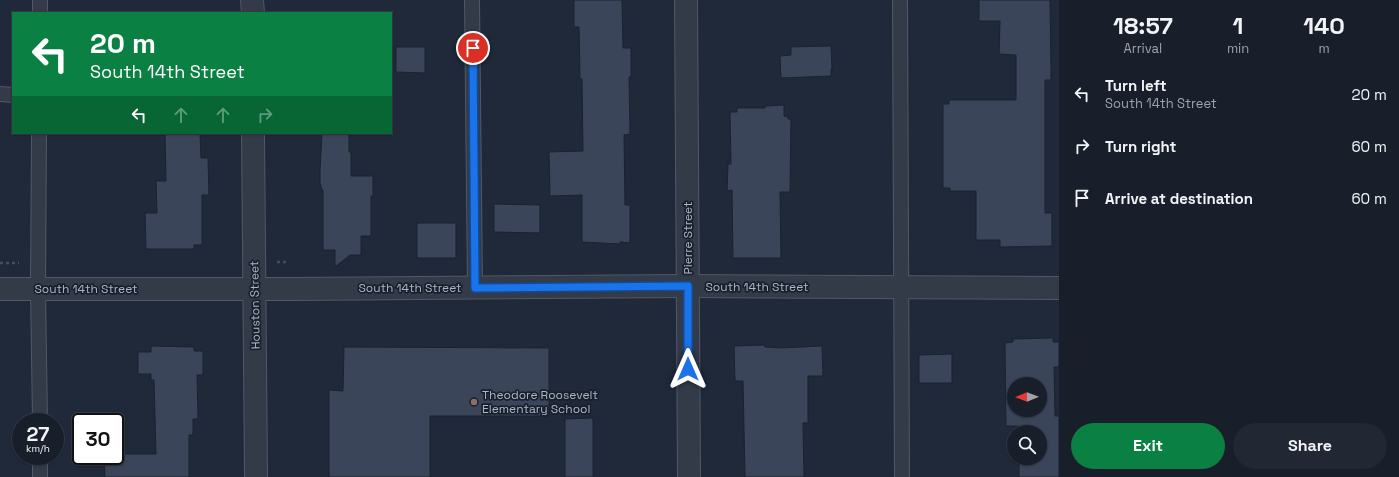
<!DOCTYPE html>
<style>
:root{--surface:#181f2b;--page:#212733;--text:#f1f3f6;--muted:#9fa2a9;--line:#363d47;--accent:#0b8043}
body{margin:0;font-family:"Space Grotesk",sans-serif;background:var(--page);color:var(--text);height:100vh;display:flex;flex-direction:column;font-size:15px;white-space:nowrap}
*{box-sizing:border-box;margin:0}
p{font-size:13px;color:var(--muted)}
.icon{flex:none;width:22px;height:22px;fill:none;stroke:currentColor;stroke-width:2;stroke-linecap:round;stroke-linejoin:round}
.map{position:relative;flex:1;overflow:hidden}
.details{display:flex;flex-direction:column;background:var(--surface);width:340px}
.details>*{flex:none}
.guide{position:absolute;left:12px;top:12px;width:380px;height:122px;border-radius:0px;box-shadow:0 1px 3px #0004,0 0 0 1px var(--line);background:#0b8043;color:#fff;overflow:hidden}
.needle{width:26px;rotate:269deg}
.buttons{position:absolute;left:1007px;top:377px;display:grid;gap:8px}
.buttons a{display:grid;place-items:center;width:40px;height:40px;border-radius:50%;background:var(--surface);box-shadow:0 1px 3px #0004,0 0 0 1px var(--line);font-size:20px}
.speed{position:absolute;left:12px;top:413px;display:flex;gap:8px;font-size:20px;font-weight:700;text-align:center}
.speed>*{display:grid;place-content:center;width:52px;height:52px;border-radius:50%;background:var(--surface);box-shadow:0 1px 3px #0004,0 0 0 1px var(--line);line-height:1}
.speed small{font-size:10px;font-weight:400}
.speed .limit{border:2px solid #111;border-radius:6px;background:#fff;color:#111}
.pin{position:absolute;display:grid;place-items:center;width:34px;height:34px;color:#fff;margin:-17px;border:2px solid #fff;border-radius:50%;box-shadow:0 1px 4px #0007}
.me{position:absolute;width:44px;margin:-22px;rotate:0deg;stroke-linejoin:round;filter:drop-shadow(0 0 3px #0008)}
.turn{display:flex;align-items:center;gap:14px;height:84px;padding:0 12px;font-size:18px}
.turn .icon{width:52px;height:52px;stroke-width:2.5}
.turn b{display:block;font-size:28px;line-height:34px}
.lanes{display:flex;align-items:center;height:38px;padding:0 12px;background:#0003;justify-content:center;gap:20px;direction:ltr}
.lanes .off{opacity:.35}
.eta{display:flex;justify-content:space-evenly;align-items:center;height:68px;text-align:center}
.eta b{font-size:24px;font-weight:800;line-height:28px}
.action{display:flex;gap:8px;margin-top:auto;padding:8px 12px}
.action a{flex:1;height:46px;border-radius:24px;background:var(--accent);color:#fff;font-size:16px;font-weight:800;line-height:46px;text-align:center}
.action a+a{background:var(--page);color:var(--text)}
ul{padding:0;list-style:none}
li{display:flex;align-items:center;gap:12px;height:52px;padding:0 12px}
li div{flex:1}
li b{display:block;font-size:15px}
li em{font-style:normal}
main{display:flex;flex:1;min-height:0}
.map>svg:first-child{display:block}
.building{fill:#3b4559;stroke:#1b222f;fill-rule:evenodd}
.lines{fill:none;stroke-linecap:round;stroke-linejoin:round}
.lane-casing{stroke:#515867;stroke-width:16}
.street-casing{stroke:#515867;stroke-width:24}
.path{stroke:#3f5257;stroke-width:2.5;stroke-dasharray:3 3;stroke-linecap:butt}
.lane{stroke:#333b49;stroke-width:14}
.street{stroke:#333b49;stroke-width:22}
.route-casing{stroke:#114b97;stroke-width:10}
.route{stroke:#1a73e8;stroke-width:7}
.education-dot{fill:#8d6e63;stroke:#19202d;stroke-width:1.5}
.labels{text-anchor:middle;dominant-baseline:central;stroke-width:3.5;stroke-linejoin:round;paint-order:stroke}
.street-label{font-size:12px;fill:#aeb5c6;stroke:#19202d}
.poi-label{font-size:12px;fill:#aeb5c6;stroke:#19202d;text-anchor:start}
</style>
<main>
<div class="map">
<svg width="1059" height="477" viewBox="0 0 1059 477">
<rect width="100%" height="100%" fill="#202939"/>
<!-- building -->
<g class="building">
<path d="M574 0H622L623 48H631V77H629L630 134 624 135 625 205H630V243L620 242V244L582 242V195L550 196 549 152 583 151 582 79H580L579 27H574Z"/>
<path d="M979 0H1050L1051 67V80H1045V213H1052V246L1000 247V240H976V191H950V188H943V104H949V100H1016V55L999 54 1000 21H979Z"/>
<path d="M831 46 832 69H831V76L781 78 780 56 791 55V47Z"/>
<path d="M396 47H425V73L396 72Z"/>
<path d="M784 105V116L788 117V119H791L790 192H780L781 258H733L732 190 727 191 728 164H731L730 112H737V108H765V106Z"/>
<path d="M165 133H200L201 158H208L209 195H202V245H194V249H146L145 213H157L156 181H166Z"/>
<path d="M322 133H349V152H351V176H373V196H371V236H361V255H350L335 267V250H323V190H322L320 183V171Z"/>
<path d="M494 204 540 205V233L494 232Z"/>
<rect x="417" y="223" width="39" height="35"/>
<path d="M1053 338V342H1059V367H1054L1055 416H1059V477H1019V458H1040V432H1018V426H1006L1005 343 1013 342V339ZM1014 384H1040V410H1014Z"/>
<path d="M764 345 765 347 781 348 822 346 823 376H808V423H803L804 477H745L743 381H735L734 346Z"/>
<path d="M151 346 194 347V351H203V375H197L198 419H193V435H189V477H105L104 456H115V454H156L154 380H151V374H138V352H151Z"/>
<path d="M344 347 549 348V416H430V477H329V390L343 391Z"/>
<path d="M952 354V383H919V355Z"/>
<path d="M593 418V477H565V419Z"/>
</g>
<g class="lines">
<!-- lane casing -->
<g class="lane-casing">
<g id="lane">
<path d="M472 0 475 288"/>
<path d="M900 0 902 477"/>
<path d="M40 13V0"/>
<path d="M0 94 13 95"/>
<path d="M39 133 38 289 40 422"/>
<path d="M40 456V477"/>
</g>
</g>
<!-- street casing -->
<g class="street-casing">
<g id="street">
<path d="M252 0 253 13"/>
<path d="M686 0 689 477"/>
<path d="M253 133 256 477"/>
<path d="M0 289H294L688 286 1059 288"/>
</g>
</g>
<!-- path -->
<g class="path">
<path d="M277 262H289"/>
<path d="M0 263H19"/>
</g>
<!-- lane -->
<use href="#lane" class="lane"/>
<!-- street -->
<use href="#street" class="street"/>
</g>
<g class="lines">
<!-- route casing -->
<g class="route-casing">
<path id="route" d="M473 48 475 288 688 286V369"/>
</g>
<!-- route -->
<use href="#route" class="route"/>
</g>
<!-- markers -->
<circle class="education-dot" cx="474" cy="402" r="4"/>
<g class="labels">
<!-- street labels -->
<g class="street-label">
<text transform="translate(688 238) rotate(-90)">Pierre Street</text>
<text x="757" y="287">South 14th Street</text>
<text x="410" y="288">South 14th Street</text>
<text x="86" y="289">South 14th Street</text>
<text transform="translate(255 305) rotate(-91)">Houston Street</text>
</g>
<!-- poi labels -->
<g class="poi-label">
<text x="482" y="395">Theodore Roosevelt<tspan x="482" dy="14">Elementary School</tspan></text>
</g>
</g>
</svg>
<div class="buttons">
<a><svg class="needle" viewBox="-14 -14 28 28"><path d="M0-13l5 13h-10z" fill="#e53935"/><path d="M0 13l5-13h-10z" fill="#9fa2a9"/></svg></a>
<a><svg class="icon" aria-label="search" viewBox="0 0 24 24"><circle cx="10" cy="10" r="6"/><path d="M15 15l6 6"/></svg></a>
</div>
<div class="speed"><div>27<small>km/h</small></div><div class="limit">30</div></div>
<div class="pin" style="left:473px;top:48px;background:#d93025"><svg class="icon" aria-label="arrive" viewBox="0 0 24 24"><path d="M6 21V4h12l-3 4 3 4H6"/></svg></div>
<svg class="me" style="left:688px;top:369px" viewBox="-20 -20 40 40"><path d="M0-17L14 15 0 8-14 15z" fill="#1a73e8" stroke="#fff" stroke-width="4"/></svg>
<div class="guide">
<div class="turn"><svg class="icon" aria-label="left" viewBox="0 0 24 24"><path d="M17 20v-9H6M10 6l-5 5 5 5"/></svg><div><b>20 m</b>South 14th Street</div></div>
<div class="lanes"><svg class="icon" aria-label="left" viewBox="0 0 24 24"><path d="M17 20v-9H6M10 6l-5 5 5 5"/></svg><svg class="icon off" aria-label="ahead" viewBox="0 0 24 24"><path d="M12 20V5M6 11l6-6 6 6"/></svg><svg class="icon off" aria-label="ahead" viewBox="0 0 24 24"><path d="M12 20V5M6 11l6-6 6 6"/></svg><svg class="icon off" aria-label="right" viewBox="0 0 24 24"><path d="M7 20v-9h11M14 6l5 5-5 5"/></svg></div>
</div>
</div>
<section class="details">
<div class="eta">
<div><b>18:57</b><p>Arrival</p></div>
<div><b>1</b><p>min</p></div>
<div><b>140</b><p>m</p></div>
</div>
<ul>
<li><svg class="icon" aria-label="left" viewBox="0 0 24 24"><path d="M17 20v-9H6M10 6l-5 5 5 5"/></svg><div><b>Turn left</b><p>South 14th Street</p></div><em>20 m</em></li>
<li><svg class="icon" aria-label="right" viewBox="0 0 24 24"><path d="M7 20v-9h11M14 6l5 5-5 5"/></svg><div><b>Turn right</b></div><em>60 m</em></li>
<li><svg class="icon" aria-label="arrive" viewBox="0 0 24 24"><path d="M6 21V4h12l-3 4 3 4H6"/></svg><div><b>Arrive at destination</b></div><em>60 m</em></li>
</ul>
<div class="action"><a>Exit</a><a>Share</a></div>
</section>
</main>
